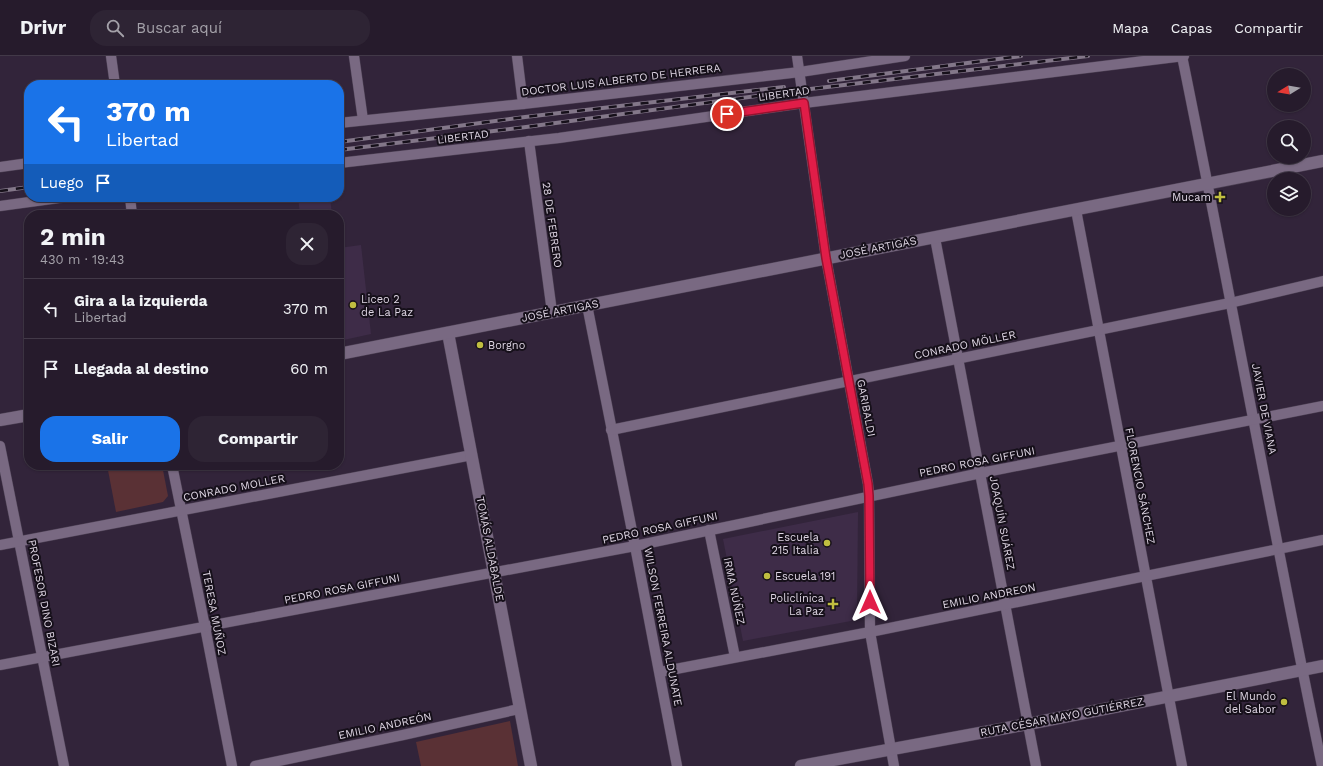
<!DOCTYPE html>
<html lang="es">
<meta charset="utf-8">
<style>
:root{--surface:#261b2c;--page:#2e2434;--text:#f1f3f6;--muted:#a4a1a9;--line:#423948;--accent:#1a73e8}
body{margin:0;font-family:"Work Sans",sans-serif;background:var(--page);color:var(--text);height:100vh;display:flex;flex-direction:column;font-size:15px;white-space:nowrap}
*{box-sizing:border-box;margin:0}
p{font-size:13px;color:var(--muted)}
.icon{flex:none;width:22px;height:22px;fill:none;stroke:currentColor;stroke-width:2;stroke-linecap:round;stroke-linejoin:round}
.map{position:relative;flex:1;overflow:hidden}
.details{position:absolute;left:24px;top:154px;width:320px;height:260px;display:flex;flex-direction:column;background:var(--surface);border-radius:16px;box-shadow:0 1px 3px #0004,0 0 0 1px var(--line)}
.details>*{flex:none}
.top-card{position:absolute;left:24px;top:24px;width:320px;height:122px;border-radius:16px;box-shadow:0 1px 3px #0004,0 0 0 1px var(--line);background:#1a73e8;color:#fff;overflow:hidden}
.needle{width:26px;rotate:259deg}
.controls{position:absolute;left:1267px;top:12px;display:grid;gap:8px}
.controls a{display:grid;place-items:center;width:44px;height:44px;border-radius:50%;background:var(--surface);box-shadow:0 1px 3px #0004,0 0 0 1px var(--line);font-size:20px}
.pin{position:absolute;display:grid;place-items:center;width:34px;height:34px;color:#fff;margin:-17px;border:2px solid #fff;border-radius:50%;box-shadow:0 1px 4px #0007}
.me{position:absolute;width:44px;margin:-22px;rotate:0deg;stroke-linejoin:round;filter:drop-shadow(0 0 3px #0008)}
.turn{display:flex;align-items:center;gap:14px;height:84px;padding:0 16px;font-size:18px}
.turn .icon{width:52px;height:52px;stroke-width:2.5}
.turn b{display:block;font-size:28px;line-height:34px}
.then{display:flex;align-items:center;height:38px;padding:0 16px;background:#0003;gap:8px;font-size:15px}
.round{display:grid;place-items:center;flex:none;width:42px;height:42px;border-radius:16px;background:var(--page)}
.headline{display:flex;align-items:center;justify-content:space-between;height:68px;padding:0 16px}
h1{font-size:24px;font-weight:700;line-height:30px}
.primary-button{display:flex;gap:8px;margin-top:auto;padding:8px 16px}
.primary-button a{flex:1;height:46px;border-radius:16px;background:var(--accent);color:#fff;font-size:16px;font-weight:700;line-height:46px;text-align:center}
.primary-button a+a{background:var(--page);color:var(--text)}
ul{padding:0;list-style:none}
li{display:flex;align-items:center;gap:12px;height:60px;padding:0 16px;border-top:1px solid var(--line)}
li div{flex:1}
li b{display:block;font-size:15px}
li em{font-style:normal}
header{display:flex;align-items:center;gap:24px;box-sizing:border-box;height:56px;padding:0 20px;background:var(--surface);border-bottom:1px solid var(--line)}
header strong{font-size:19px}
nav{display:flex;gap:22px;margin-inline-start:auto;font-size:14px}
.search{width:280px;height:36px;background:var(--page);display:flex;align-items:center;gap:10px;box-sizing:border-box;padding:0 14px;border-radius:16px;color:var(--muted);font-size:15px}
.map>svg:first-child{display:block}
.built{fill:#3e2c48}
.green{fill:#5a3135}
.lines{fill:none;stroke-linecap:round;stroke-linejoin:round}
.street-casing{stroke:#4d4154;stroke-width:11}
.secondary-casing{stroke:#4d4154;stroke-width:13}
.street{stroke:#796982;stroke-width:10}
.secondary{stroke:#796982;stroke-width:12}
.rail-casing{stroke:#837789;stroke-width:4}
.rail{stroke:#16101a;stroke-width:2.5;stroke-dasharray:8;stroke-linecap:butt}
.route-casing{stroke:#92132f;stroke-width:10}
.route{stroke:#e11d48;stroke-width:7}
.poi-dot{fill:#c0be40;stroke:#16101a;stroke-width:1.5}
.labels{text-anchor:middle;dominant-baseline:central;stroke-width:4;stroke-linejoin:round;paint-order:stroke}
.street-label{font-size:11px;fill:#dfd6e4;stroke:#16101a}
.poi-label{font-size:11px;fill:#dfd6e4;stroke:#16101a;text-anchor:end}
</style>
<header>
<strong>Drivr</strong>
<div class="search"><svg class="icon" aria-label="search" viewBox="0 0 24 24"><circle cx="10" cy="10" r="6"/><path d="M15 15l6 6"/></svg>Buscar aquí</div>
<nav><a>Mapa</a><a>Capas</a><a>Compartir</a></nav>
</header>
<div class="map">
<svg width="1323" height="710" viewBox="0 0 1323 710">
<rect width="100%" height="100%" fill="#32243a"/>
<!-- built -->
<g class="built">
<path d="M298 141H330L332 159H300Z"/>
<path d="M361 189 371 278 339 285V192Z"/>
<path d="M858 456 857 558 851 565 743 585 723 483Z"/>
</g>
<!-- green -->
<g class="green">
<path d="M107 409H162L168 440 163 446 116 456Z"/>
<path d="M510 665 518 710H421L416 686Z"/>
</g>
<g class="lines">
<!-- street casing -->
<g class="street-casing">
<g id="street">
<path d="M111 0 115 29"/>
<path d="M354 0 363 64"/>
<path d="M517 0 523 48"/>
<path d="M797 0 826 202 868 428 869 440 870 576 894 710"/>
<path d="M1182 0C1230 236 1273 474 1322 710"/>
<path d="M339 67 523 48 800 16 905 0"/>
<path d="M529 85 552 256"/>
<path d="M339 107 559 82 804 47 1184 0"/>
<path d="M0 111 29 107"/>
<path d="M130 141 132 159"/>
<path d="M0 150 66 141"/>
<path d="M1076 154 1182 710"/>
<path d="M935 182 1036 710"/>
<path d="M587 249 635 490 677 710"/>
<path d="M611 374 1230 247 1323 225"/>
<path d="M0 390 64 710"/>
<path d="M172 409 205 571 232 710"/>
<path d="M709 474 735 601"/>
<path d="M0 489 472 399"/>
<path d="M0 609 635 490 981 417 1323 350"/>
<path d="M660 616 870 576 1323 484"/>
<path d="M255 710 403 679 519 653"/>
</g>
</g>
<!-- secondary casing -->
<g class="secondary-casing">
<g id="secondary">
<path d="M448 277 531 710"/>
<path d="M339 298C667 235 995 170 1323 105"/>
<path d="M0 364 29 359"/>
<path d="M801 710 1028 668 1323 610"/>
</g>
</g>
<!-- street -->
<use href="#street" class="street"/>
<!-- secondary -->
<use href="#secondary" class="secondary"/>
<!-- rail casing -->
<g class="rail-casing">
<g id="rail">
<path d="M829 25 1021 0"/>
<path d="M339 86 525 61 784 31"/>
<path d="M339 94 526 71 802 34 1088 0"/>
<path d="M0 135 29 131"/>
</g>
</g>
<!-- rail -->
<use href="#rail" class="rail"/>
</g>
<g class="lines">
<!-- route casing -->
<g class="route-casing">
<path id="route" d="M727 58 804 47 826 202 868 428 869 440 870 546"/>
</g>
<!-- route -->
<use href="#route" class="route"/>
</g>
<!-- markers -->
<g class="poi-dot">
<path d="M1218 135h4v4h4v4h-4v4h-4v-4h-4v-4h4z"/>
<circle cx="353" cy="249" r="4"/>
<circle cx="480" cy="289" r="4"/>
<circle cx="827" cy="487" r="4"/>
<circle cx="767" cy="520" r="4"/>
<path d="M831 542h4v4h4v4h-4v4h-4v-4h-4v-4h4z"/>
<circle cx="1284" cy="646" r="4"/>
</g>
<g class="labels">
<!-- street labels -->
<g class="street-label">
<text transform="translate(621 24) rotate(-7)">DOCTOR LUIS ALBERTO DE HERRERA</text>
<text transform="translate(784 38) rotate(-8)">LIBERTAD</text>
<text transform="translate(463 81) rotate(-7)">LIBERTAD</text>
<text transform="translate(552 169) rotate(82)">28 DE FEBRERO</text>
<text transform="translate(878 192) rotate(-11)">JOSÉ ARTIGAS</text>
<text transform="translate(560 255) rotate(-11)">JOSÉ ARTIGAS</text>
<text transform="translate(965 289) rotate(-12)">CONRADO MÖLLER</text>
<text transform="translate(866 352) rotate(79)">GARIBALDI</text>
<text transform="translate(1264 353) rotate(79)">JAVIER DE VIANA</text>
<text transform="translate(977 406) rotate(-11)">PEDRO ROSA GIFFUNI</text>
<text transform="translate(1140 430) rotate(79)">FLORENCIO SÁNCHEZ</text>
<text transform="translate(234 432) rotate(-11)">CONRADO MOLLER</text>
<text transform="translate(1002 467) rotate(79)">JOAQUÍN SUÁREZ</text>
<text transform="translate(660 472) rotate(-12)">PEDRO ROSA GIFFUNI</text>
<text transform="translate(490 493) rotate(79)">TOMÁS ALDABALDE</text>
<text transform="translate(342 533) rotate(-11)">PEDRO ROSA GIFFUNI</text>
<text transform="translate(734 535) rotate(78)">IRMA NÚÑEZ</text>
<text transform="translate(989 540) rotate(-11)">EMILIO ANDREON</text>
<text transform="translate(44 547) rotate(79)">PROFESOR DINO BIZARI</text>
<text transform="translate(214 557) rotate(79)">TERESA MUÑOZ</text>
<text transform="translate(663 571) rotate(79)">WILSON FERREIRA ALDUNATE</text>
<text transform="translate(1062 661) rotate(-11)">RUTA CÉSAR MAYO GUTIÉRREZ</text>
<text transform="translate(385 670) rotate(-12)">EMILIO ANDREÓN</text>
</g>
<!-- poi labels -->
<g class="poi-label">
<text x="1211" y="141">Mucam</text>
<text x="361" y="243" text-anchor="start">Liceo 2<tspan x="361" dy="13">de La Paz</tspan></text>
<text x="488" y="289" text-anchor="start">Borgno</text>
<text x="819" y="481">Escuela<tspan x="819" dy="13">215 Italia</tspan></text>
<text x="775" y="520" text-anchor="start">Escuela 191</text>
<text x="824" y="542">Policlínica<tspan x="824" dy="13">La Paz</tspan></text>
<text x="1276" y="640">El Mundo<tspan x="1276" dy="13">del Sabor</tspan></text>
</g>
</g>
</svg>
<div class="controls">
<a><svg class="needle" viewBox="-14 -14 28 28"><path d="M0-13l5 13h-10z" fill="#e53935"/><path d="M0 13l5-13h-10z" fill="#a4a1a9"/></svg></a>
<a><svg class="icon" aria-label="search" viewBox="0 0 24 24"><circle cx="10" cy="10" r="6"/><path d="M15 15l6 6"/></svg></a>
<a><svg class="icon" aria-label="layers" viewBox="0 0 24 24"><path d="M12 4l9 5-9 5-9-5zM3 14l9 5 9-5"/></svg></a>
</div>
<div class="pin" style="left:727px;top:58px;background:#d93025"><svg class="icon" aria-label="arrive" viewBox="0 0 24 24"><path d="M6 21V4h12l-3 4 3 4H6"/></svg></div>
<svg class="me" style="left:870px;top:546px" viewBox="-20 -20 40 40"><path d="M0-17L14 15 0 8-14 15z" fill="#e11d48" stroke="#fff" stroke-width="4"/></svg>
<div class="top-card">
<div class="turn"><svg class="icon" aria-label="left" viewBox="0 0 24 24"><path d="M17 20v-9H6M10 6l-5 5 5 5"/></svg><div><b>370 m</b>Libertad</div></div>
<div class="then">Luego<svg class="icon" aria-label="arrive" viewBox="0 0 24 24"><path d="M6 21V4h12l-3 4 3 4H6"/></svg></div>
</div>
<section class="details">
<div class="headline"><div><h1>2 min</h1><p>430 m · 19:43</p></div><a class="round"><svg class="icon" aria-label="close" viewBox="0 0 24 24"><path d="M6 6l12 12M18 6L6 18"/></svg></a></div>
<ul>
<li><svg class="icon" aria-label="left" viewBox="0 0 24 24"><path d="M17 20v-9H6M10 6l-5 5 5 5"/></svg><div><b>Gira a la izquierda</b><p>Libertad</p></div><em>370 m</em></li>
<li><svg class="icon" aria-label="arrive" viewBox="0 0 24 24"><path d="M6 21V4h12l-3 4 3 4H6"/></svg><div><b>Llegada al destino</b></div><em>60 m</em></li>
</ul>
<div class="primary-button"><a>Salir</a><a>Compartir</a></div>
</section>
</div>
